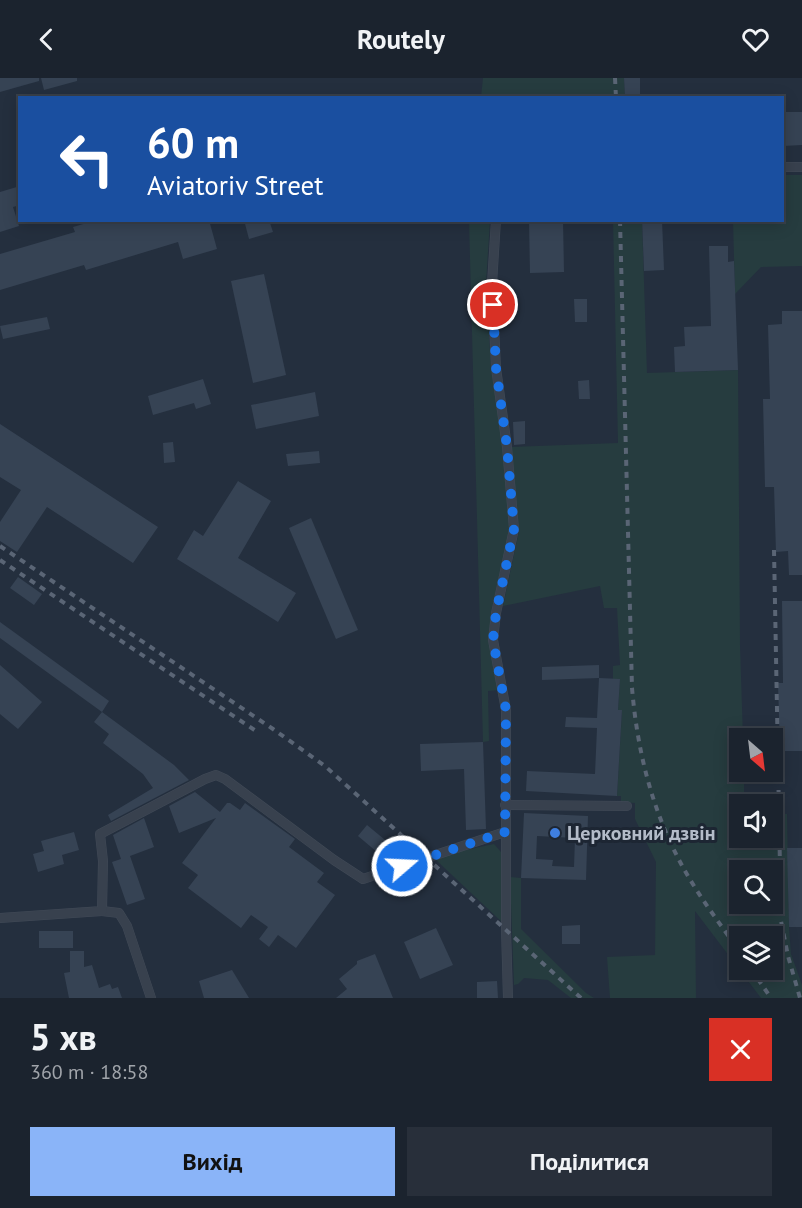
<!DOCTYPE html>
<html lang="uk">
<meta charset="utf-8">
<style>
:root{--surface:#1b232e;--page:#282f3a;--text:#f1f3f6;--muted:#a0a4aa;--line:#39404a;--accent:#8ab4f8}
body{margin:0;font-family:"PT Sans",sans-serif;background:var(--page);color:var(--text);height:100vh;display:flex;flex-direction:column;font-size:22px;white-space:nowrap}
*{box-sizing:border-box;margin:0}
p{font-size:20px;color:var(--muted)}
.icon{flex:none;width:33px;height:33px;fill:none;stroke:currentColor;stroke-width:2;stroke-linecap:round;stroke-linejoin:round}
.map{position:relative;height:920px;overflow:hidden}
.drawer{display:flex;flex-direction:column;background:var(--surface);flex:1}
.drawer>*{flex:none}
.banner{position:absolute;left:18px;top:18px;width:766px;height:126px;border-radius:0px;box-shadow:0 3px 15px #0003,0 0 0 2px var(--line);background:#1a4fa0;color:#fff;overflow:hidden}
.needle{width:39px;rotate:152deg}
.fabs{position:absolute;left:729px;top:650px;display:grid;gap:12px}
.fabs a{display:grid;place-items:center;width:54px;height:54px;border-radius:0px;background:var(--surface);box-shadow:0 3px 15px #0003,0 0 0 2px var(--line);font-size:30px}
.pin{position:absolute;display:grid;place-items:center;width:51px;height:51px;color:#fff;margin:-26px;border:3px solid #fff;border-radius:50%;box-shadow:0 2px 6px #0007}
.me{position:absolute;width:66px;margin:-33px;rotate:71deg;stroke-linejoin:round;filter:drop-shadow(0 0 4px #0008)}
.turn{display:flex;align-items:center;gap:21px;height:126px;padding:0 30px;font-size:27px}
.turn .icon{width:78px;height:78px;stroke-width:2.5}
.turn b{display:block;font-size:42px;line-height:51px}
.round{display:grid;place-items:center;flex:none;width:63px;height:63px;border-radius:0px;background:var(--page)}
.head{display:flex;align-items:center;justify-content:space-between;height:102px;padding:0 30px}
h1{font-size:36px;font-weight:600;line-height:45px}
.primary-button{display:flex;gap:12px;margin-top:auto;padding:12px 30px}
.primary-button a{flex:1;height:69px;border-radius:0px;background:var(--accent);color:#111;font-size:24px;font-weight:600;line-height:69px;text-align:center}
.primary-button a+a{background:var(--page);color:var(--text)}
header{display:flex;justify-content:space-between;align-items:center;height:78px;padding:0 30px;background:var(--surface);font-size:27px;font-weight:600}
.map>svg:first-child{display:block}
.green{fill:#263c3f;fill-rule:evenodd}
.building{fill:#364354;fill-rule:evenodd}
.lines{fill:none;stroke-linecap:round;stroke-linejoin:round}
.minor-casing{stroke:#414a57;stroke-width:10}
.minor{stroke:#38414e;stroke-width:9}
.rail{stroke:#5a6575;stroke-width:4;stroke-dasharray:6 6;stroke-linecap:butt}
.route{stroke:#1a73e8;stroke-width:10;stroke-dasharray:0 18}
.shop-dot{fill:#3f7fe0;stroke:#1d2633;stroke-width:2}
.labels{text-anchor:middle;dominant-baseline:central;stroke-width:6;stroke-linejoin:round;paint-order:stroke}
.poi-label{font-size:20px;font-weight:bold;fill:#b4bcc9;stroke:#1d2633;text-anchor:start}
</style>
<header><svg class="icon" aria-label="back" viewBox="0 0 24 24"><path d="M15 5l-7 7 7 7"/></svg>Routely<svg class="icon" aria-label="heart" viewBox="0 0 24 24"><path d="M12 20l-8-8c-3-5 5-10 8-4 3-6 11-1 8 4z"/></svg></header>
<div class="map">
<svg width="802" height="920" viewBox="0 0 802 920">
<rect width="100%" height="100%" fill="#242f3e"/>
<!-- green -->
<g class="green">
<path d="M483 0H624L625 19H481Z"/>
<path d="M783 97H802V188L761 189 735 216 733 143 783 142Z"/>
<path d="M469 143H490L486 205 491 290 503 369 510 451 491 534 489 563 499 612 488 613 489 663 483 664Z"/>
<path d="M613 143H642L647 295 738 292 740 567 743 660H740V693H744V726H740V759H772L773 736H787L789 849 791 876 802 907V920H761L695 833 696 920H610L607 879 655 877 656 784 635 741V725L621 724V718H617L622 633 618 632 620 602 613 601V588L620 587 617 530H604L600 508 503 528 519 453 511 369 618 365ZM740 792H772V825H740ZM740 858H772V891H740Z"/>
<path d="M494 766 501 774 503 845 435 781 456 774Z"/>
<path d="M510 799 521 800V851L586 915 594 920H571L548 902 524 900 518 906 514 907Z"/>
</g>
<!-- building -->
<g class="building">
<path d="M0 0H39V3L0 14Z"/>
<path d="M41 0H77V3L44 12Z"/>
<path d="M624 0H640V20H625Z"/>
<path d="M783 34H802V67L783 68Z"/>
<path d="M20 108V127L13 129 19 148 0 154V114Z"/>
<path d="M97 142H209L217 171 183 181 178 164 86 192 84 187 0 212V176L75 154 73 149Z"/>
<path d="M244 142H269L273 154 249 161Z"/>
<path d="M529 142H563L564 194 530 195Z"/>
<path d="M642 142H662L664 192 644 193Z"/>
<path d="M709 168H728V184L734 183 738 292 675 294 674 269 685 268 684 249 711 248Z"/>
<path d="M264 196 286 297 253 305 231 203Z"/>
<path d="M574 221H587V244H575Z"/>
<path d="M782 233H802V497H789L788 473 776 474 774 409H765L763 321H770L768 247 782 246Z"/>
<path d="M47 239 50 251 3 261 0 248Z"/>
<path d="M203 301 211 326 196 331 194 325 153 337 148 318Z"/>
<path d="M589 302 590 321H579L578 303Z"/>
<path d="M315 314 319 338 256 351 251 327Z"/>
<path d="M525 343V366L514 367 513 344Z"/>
<path d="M0 346 158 449 133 485 47 429 17 474 0 463V444L21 412 0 399Z"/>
<path d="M173 364 175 384 164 385 163 365Z"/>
<path d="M319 373 320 385 288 388 286 376Z"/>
<path d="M238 403 271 423 238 480 296 515 278 544 177 481 194 452 203 458Z"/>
<path d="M311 440 358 552 336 561 289 450Z"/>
<path d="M18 499 42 516 34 527 10 510Z"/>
<path d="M782 523H802V673H780L778 605H783Z"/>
<path d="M0 544 109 623 102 634 0 560Z"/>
<path d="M0 587 42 624 18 651 0 636Z"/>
<path d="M599 587V600L542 602V589Z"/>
<path d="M599 600 620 601 618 632H622L617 718 526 713 527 693 595 696 597 650 565 649 566 639 597 640Z"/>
<path d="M102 634 174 687 189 702 111 743 108 737 153 710 143 696 103 665 109 656 94 644Z"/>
<path d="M483 664 486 751 466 752 464 691 421 693 420 666Z"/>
<path d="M195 714 220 734 227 725H230L240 732 245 725 295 761 289 769 324 795 317 804 335 817 296 870 278 857 269 869 259 861 268 849 251 837 241 850 188 810 198 797 182 785 216 740 179 755 169 728Z"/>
<path d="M524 735 588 738 586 802 521 800ZM537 758 575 760 574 789 552 788 553 782 536 781Z"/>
<path d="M144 740 154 769 130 778 145 821 127 827 112 784 121 781 113 757Z"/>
<path d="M367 747 402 776 396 783 390 785 358 758Z"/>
<path d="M74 754 79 772 62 777 64 786 38 794 33 776 44 773 41 763Z"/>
<path d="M787 770H802V849H789Z"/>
<path d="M580 847V866H562V848Z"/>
<path d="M436 850 453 887 420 901 404 864Z"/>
<rect x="39" y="853" width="34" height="17"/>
<path d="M70 873H84V889L92 887 99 910 110 906 112 911 118 909 122 920H69L64 895 70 894Z"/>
<path d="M375 876 393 920H336L347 911 339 901 357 886V883Z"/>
<path d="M232 892 249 920H204L199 903Z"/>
<path d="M497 903 498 920H477V904Z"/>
</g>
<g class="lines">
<!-- minor casing -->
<g class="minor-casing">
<g id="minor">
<path d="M783 89H802"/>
<path d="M496 142 492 206 496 290 507 369 514 451 496 535 493 562 506 632V851L508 920"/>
<path d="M505 727 627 728"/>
<path d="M102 833 119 835 127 848 151 920"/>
<path d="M0 840 102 833 103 783 100 756 205 701 216 697 225 701 334 782 363 801 505 754"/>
</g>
</g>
<!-- minor -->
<use href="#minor" class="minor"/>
<!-- rail -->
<g class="rail">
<path d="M615 0 616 20"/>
<path d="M620 142 632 610C637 669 650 725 677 778 694 812 718 843 740 874"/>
<path d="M0 468 273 651 325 688 581 920"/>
<path d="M774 472 781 843 788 878 800 920"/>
<path d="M0 482 259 655"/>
<path d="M751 891 771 920"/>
</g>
</g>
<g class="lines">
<!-- route -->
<path class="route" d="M402 788 505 754 506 632 493 562 496 535 514 451 507 369 496 290 493 227"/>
</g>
<!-- markers -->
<circle class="shop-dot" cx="555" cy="755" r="6"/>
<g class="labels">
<!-- poi labels -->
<g class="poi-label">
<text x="567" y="755">Церковний дзвін</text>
</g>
</g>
</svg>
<div class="fabs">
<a><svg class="needle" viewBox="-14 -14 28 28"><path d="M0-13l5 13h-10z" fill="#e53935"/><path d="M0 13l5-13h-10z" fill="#a0a4aa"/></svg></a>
<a><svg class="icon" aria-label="sound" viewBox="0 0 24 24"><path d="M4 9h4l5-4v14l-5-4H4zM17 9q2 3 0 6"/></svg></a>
<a><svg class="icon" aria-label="search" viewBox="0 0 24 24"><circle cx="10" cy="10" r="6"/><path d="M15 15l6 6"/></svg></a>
<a><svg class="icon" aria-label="layers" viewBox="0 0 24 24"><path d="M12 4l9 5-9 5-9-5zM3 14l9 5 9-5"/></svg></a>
</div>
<div class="pin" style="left:493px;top:227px;background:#d93025"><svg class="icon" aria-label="arrive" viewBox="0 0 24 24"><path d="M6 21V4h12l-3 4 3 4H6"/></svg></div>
<svg class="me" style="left:402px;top:788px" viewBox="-20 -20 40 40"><circle r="17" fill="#1a73e8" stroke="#fff" stroke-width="3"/><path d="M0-11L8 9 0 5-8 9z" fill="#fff"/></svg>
<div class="banner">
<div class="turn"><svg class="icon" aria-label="left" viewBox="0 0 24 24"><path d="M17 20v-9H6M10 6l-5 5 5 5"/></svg><div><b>60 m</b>Aviatoriv Street</div></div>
</div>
</div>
<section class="drawer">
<div class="head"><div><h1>5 хв</h1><p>360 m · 18:58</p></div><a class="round" style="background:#d93025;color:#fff"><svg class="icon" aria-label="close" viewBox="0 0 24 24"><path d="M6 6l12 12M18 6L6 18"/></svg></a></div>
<div class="primary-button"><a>Вихід</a><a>Поділитися</a></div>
</section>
